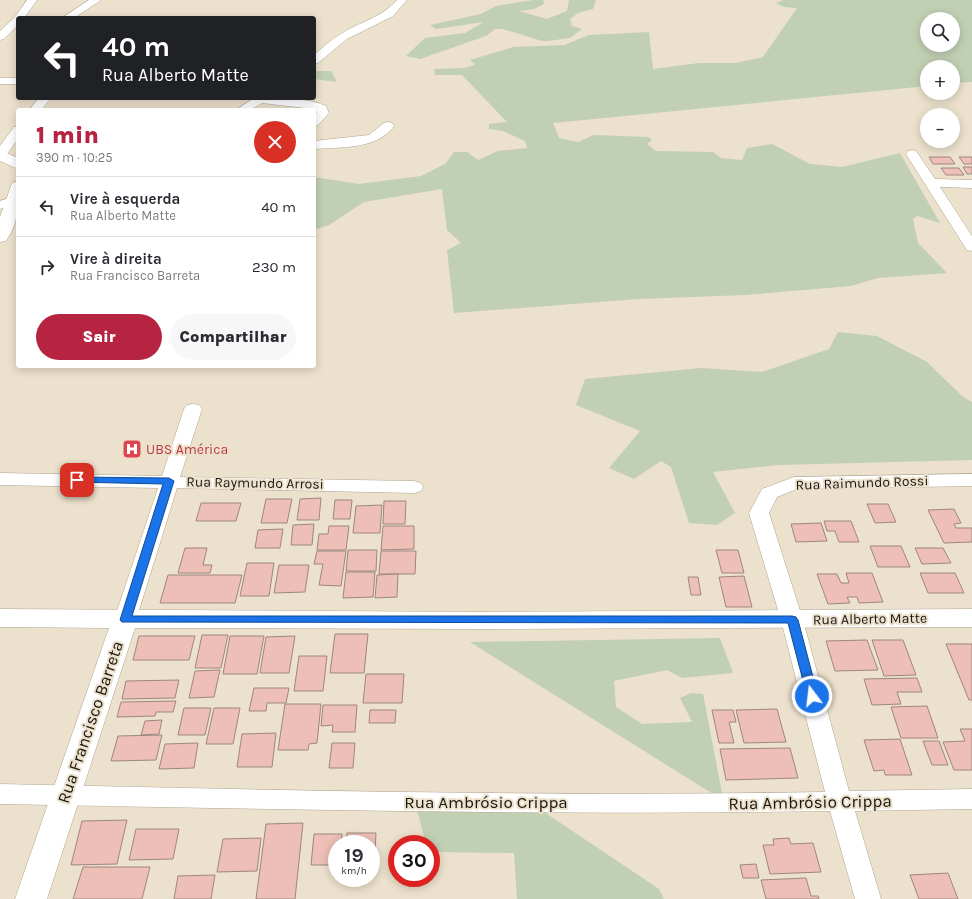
<!DOCTYPE html>
<html lang="pt">
<meta charset="utf-8">
<style>
:root{--surface:#fff;--page:#f7f7f7;--text:#2b2b33;--muted:#7c7c81;--line:#e1e1e2;--accent:#b62442}
body{margin:0;font-family:Karla,sans-serif;background:var(--page);color:var(--text);height:100vh;display:flex;flex-direction:column;font-size:15px;white-space:nowrap}
*{box-sizing:border-box;margin:0}
p{font-size:13px;color:var(--muted)}
.icon{flex:none;width:22px;height:22px;fill:none;stroke:currentColor;stroke-width:2;stroke-linecap:round;stroke-linejoin:round}
.map{position:relative;flex:1;overflow:hidden}
.drawer{position:absolute;left:16px;top:108px;width:300px;height:260px;display:flex;flex-direction:column;background:var(--surface);border-radius:4px;box-shadow:0 2px 10px #0003}
.drawer>*{flex:none}
.hud{position:absolute;left:16px;top:16px;width:300px;height:84px;border-radius:4px;box-shadow:0 2px 10px #0003;background:#202124;color:#fff;overflow:hidden}
.controls{position:absolute;left:920px;top:12px;display:grid;gap:8px}
.controls a{display:grid;place-items:center;width:40px;height:40px;border-radius:50%;background:var(--surface);box-shadow:0 2px 10px #0003;font-size:20px}
.speed{position:absolute;left:328px;top:835px;display:flex;gap:8px;font-size:20px;font-weight:700;text-align:center}
.speed>*{display:grid;place-content:center;width:52px;height:52px;border-radius:50%;background:var(--surface);box-shadow:0 2px 10px #0003;line-height:1}
.speed small{font-size:10px;font-weight:400}
.speed .limit{border:6px solid #d22;background:#fff;color:#111}
.pin{position:absolute;display:grid;place-items:center;width:34px;height:34px;color:#fff;margin:-17px;border-radius:8px;box-shadow:0 2px 6px #0006}
.me{position:absolute;width:44px;margin:-22px;rotate:345deg;stroke-linejoin:round;filter:drop-shadow(0 0 3px #0008)}
.turn{display:flex;align-items:center;gap:14px;height:84px;padding:0 20px;font-size:18px}
.turn .icon{width:52px;height:52px;stroke-width:2.5}
.turn b{display:block;font-size:28px;line-height:34px}
.round{display:grid;place-items:center;flex:none;width:42px;height:42px;border-radius:21px;background:var(--page)}
.overview{display:flex;align-items:center;justify-content:space-between;height:68px;padding:0 20px}
h1{font-size:24px;font-weight:800;line-height:30px;color:var(--accent)}
.primary-button{display:flex;gap:8px;margin-top:auto;padding:8px 20px}
.primary-button a{flex:1;height:46px;border-radius:24px;background:var(--accent);color:#fff;font-size:16px;font-weight:800;line-height:46px;text-align:center}
.primary-button a+a{background:var(--page);color:var(--text)}
ul{padding:0;list-style:none}
li{display:flex;align-items:center;gap:12px;height:60px;padding:0 20px;border-top:1px solid var(--line)}
li div{flex:1}
li b{display:block;font-size:15px}
li em{font-style:normal}
.map>svg:first-child{display:block}
.green{fill:#c1cfb3;fill-rule:evenodd}
.building{fill:#edbfb6;stroke:#9e8681}
.lines{fill:none;stroke-linecap:round;stroke-linejoin:round}
.street-casing{stroke:#afa591;stroke-width:1}
.secondary-casing{stroke:#afa591;stroke-width:1}
.street{fill:#fff;fill-rule:evenodd}
.secondary{fill:#fff;fill-rule:evenodd}
.route{fill:#1a73e8;stroke:#114b97}
.labels{text-anchor:middle;dominant-baseline:central;stroke-width:4;stroke-linejoin:round;paint-order:stroke}
.health-label{font-size:14px;fill:#be3a42;stroke:#ece1cc;text-anchor:start}
.street-label{font-size:14px;fill:#1b1710;stroke:#ece1cc}
.near-street-label{font-size:17px;fill:#1b1710;stroke:#ece1cc}
</style>
<div class="map">
<svg width="972" height="899" viewBox="0 0 972 899">
<rect width="100%" height="100%" fill="#ece1cc"/>
<!-- green -->
<g class="green">
<path d="M533 0H543L544 4 534 9 519 11 547 19 567 11 569 0H596L593 9 578 13 570 19 572 26 582 29 570 38 548 41H542L503 29H495L486 36 420 59 406 56 425 38 465 33 484 22 436 29 430 25 481 14 496 6Z"/>
<path d="M783 0H972V82L953 83V67H927V86L553 123 559 138 578 142 594 135 648 137 652 140 647 144 656 151 713 152 721 158 742 160 747 148 772 144 810 164 842 167 900 153 940 223 917 216 913 219 918 243 947 273 878 278 851 286 745 295 638 299 454 313 447 250 461 243 447 230 442 189 364 202 329 225 314 230V177L359 184 421 176 445 164 454 152H467L478 160 498 151 527 148 525 141 503 131 489 129V124L507 122 462 75H435L434 69 464 68 475 65 470 60 513 47 564 45 589 35 649 32 653 69 699 63H736L763 57 797 8 784 7 776 3ZM927 19H953V45H927Z"/>
<path d="M314 71H331L337 82 314 79Z"/>
<path d="M838 332 877 336 927 362 962 396 972 402V460L779 465 713 472 735 513 717 525 689 523 671 467 661 461 634 479 609 468 640 431 576 405 585 379 701 368 762 372 829 349Z"/>
<path d="M720 638 733 673 682 678 667 670 614 681 616 707 642 724 692 722 680 698 691 693 703 694 722 793 713 794 470 642Z"/>
<path d="M417 810 544 812 659 889 664 899H517L514 853 431 852V844H426Z"/>
</g>
<!-- building -->
<g class="building">
<path d="M929 157H950L955 164H933Z"/>
<path d="M959 157H972V164H964Z"/>
<path d="M963 167H972V174H967Z"/>
<path d="M941 168H959L964 175H946Z"/>
<path d="M321 498 319 520H297L300 499Z"/>
<path d="M266 499H292L287 523H261Z"/>
<path d="M335 500H352L350 519H333Z"/>
<path d="M384 501H406L405 524H383Z"/>
<path d="M201 503H241L236 521H196Z"/>
<path d="M867 504H888L896 522 875 523Z"/>
<path d="M382 505 380 533H353L356 506Z"/>
<path d="M954 509 961 523 954 524 956 528H972V542L944 543 928 510Z"/>
<path d="M824 521H851L859 542H839L835 531H827Z"/>
<path d="M821 523 827 541 796 542 791 524Z"/>
<path d="M314 524 312 545H291L293 525Z"/>
<path d="M329 526H349L346 550H317L319 534H328Z"/>
<path d="M383 526H414V549L381 550Z"/>
<path d="M283 529 280 548H255L258 530Z"/>
<path d="M870 546H901L910 567H878Z"/>
<path d="M185 548H207L203 565H212L210 573H178Z"/>
<path d="M915 548H943L951 563 922 564Z"/>
<path d="M348 550H377L376 571H346Z"/>
<path d="M716 550H738L744 573H722Z"/>
<path d="M317 551H346L341 586 319 585 323 564H314Z"/>
<path d="M381 551H416L415 574H379Z"/>
<path d="M247 563H274L269 596H240Z"/>
<path d="M279 565H309L305 592 274 593Z"/>
<path d="M346 572H375L373 597 343 598Z"/>
<path d="M846 573H872L883 602 859 603 857 597H847L850 603 828 604 817 574H837L841 583H849Z"/>
<path d="M920 573H955L964 593H928Z"/>
<path d="M398 574 397 597 375 598 377 575Z"/>
<path d="M168 575H242L235 603H160Z"/>
<path d="M744 576 752 607H726L719 577Z"/>
<path d="M688 577H698L701 595H691Z"/>
<path d="M335 634H368L364 673H330Z"/>
<path d="M202 635H228L221 668H195Z"/>
<path d="M139 636H195L189 660H133Z"/>
<path d="M230 636H264L257 674H223Z"/>
<path d="M295 636 289 673H260L266 637Z"/>
<path d="M867 640 878 670 835 671 826 641Z"/>
<path d="M872 640H903L916 675 884 676Z"/>
<path d="M946 644H972V700H969Z"/>
<path d="M299 656H327L323 691H294Z"/>
<path d="M220 670 214 697 189 698 195 671Z"/>
<path d="M366 674H404L402 703H363Z"/>
<path d="M917 678 922 692H897L901 704 872 705 864 679Z"/>
<path d="M179 680 175 698 122 699 126 681Z"/>
<path d="M254 688H289L286 703H267L266 711H249Z"/>
<path d="M176 701 173 712H156L155 716 117 717 121 702Z"/>
<path d="M285 704H321L317 743 309 744 308 750H278Z"/>
<path d="M323 705H357L355 732H332L333 725 321 726Z"/>
<path d="M927 706 938 738H901L891 707Z"/>
<path d="M184 708H211L205 735H178Z"/>
<path d="M214 708H240L233 744H206Z"/>
<path d="M777 709 786 742 744 743 736 710Z"/>
<path d="M370 710H396L395 723H369Z"/>
<path d="M712 710H733L736 722H729L734 743H719Z"/>
<path d="M162 720 159 734 141 735 145 721Z"/>
<path d="M960 729H972V770H954L943 742 965 741Z"/>
<path d="M276 733 272 767H237L242 734Z"/>
<path d="M162 735 156 760 111 761 118 736Z"/>
<path d="M900 739 912 775H885L884 770 874 771 864 740Z"/>
<path d="M923 741H939L948 765H932Z"/>
<path d="M198 743 194 768 159 769 165 744Z"/>
<path d="M332 743H355L353 768H329Z"/>
<path d="M790 748 798 778 726 780 720 749Z"/>
<path d="M127 820 117 864 71 865 82 821Z"/>
<path d="M303 823 295 899H256L266 824Z"/>
<path d="M136 829H179L173 859 129 860Z"/>
<path d="M347 833H376L374 868H371V844H346Z"/>
<path d="M314 834H342L341 844H337V865H311Z"/>
<path d="M261 838 257 871 217 872 223 839Z"/>
<path d="M789 838 791 844 813 843 821 872 770 874 763 845H774L773 839Z"/>
<path d="M756 864 759 878H743L740 865Z"/>
<path d="M83 867H150L142 899H73Z"/>
<path d="M948 873 958 899H919L910 875Z"/>
<path d="M215 875 211 899H174L178 876Z"/>
<path d="M806 878 811 896H818L819 899H766L761 880Z"/>
</g>
<g class="lines">
<!-- street casing -->
<g class="street-casing">
<g id="street">
<path d="M27 0H37L24 18H18V25L4 39 0 40V31L15 17Z"/>
<path d="M89 0H101L74 18H62Z"/>
<path d="M397 0H407L393 16 347 39 318 63 314 64V55C323 47 333 38 344 32 363 21 382 17 397 0Z"/>
<rect x="0" y="78" width="18" height="6"/>
<path d="M39 98H51L41 110H29Z"/>
<path d="M254 98C275 98 307 97 326 106L329 113 318 125 314 126V115L317 112 313 109 262 103 250 110H236Z"/>
<path d="M388 122 392 123 394 126C377 150 340 147 314 149V141L369 135 384 123Z"/>
<path d="M18 126V139L4 158 0 159V146L14 127Z"/>
<path d="M912 150 916 151 935 179 972 180V188L940 187 972 236V251L967 250 965 247 906 154 908 151Z"/>
<path d="M18 195V203L0 209V201Z"/>
<path d="M193 404 199 405 202 409 180 477 414 481 421 483 423 487 421 491 414 493 177 488 136 620 132 625 125 627 118 625 114 620 158 488 0 485V473L162 476 184 409 187 405Z"/>
<path d="M972 474V486L797 489 777 497 769 513 803 620 849 791 972 789V809L855 811 881 899H855L830 811C554 816 277 809 0 804V784C275 790 550 797 825 792L781 620 749 513 762 489 794 477Z"/>
</g>
</g>
<!-- secondary casing -->
<g class="secondary-casing">
<g id="secondary">
<path d="M0 150 18 158V169L0 161Z"/>
<path d="M18 181C18 203 20 221 6 241L0 242V217L12 183Z"/>
<path d="M0 609 486 612 972 609V627L486 629 135 628 47 899H15L109 628 0 627Z"/>
</g>
</g>
<!-- street -->
<use href="#street" class="street"/>
<!-- secondary -->
<use href="#secondary" class="secondary"/>
</g>
<!-- route -->
<path class="route" d="M77 477 169 478 174 481 132 616H792L796 617 798 620 818 696 816 698 812 700 808 698 807 696 788 623 122 622 120 620 163 484 73 482 72 480Z"/>
<!-- icons -->
<defs>
<g id="hospital-square" transform="scale(1)"><rect x="-9" y="-9" width="18" height="18" rx="4" fill="#e0444e" stroke="#ece1cc"/><path d="M-5-5h3v3.5h4V-5h3V5h-3V1.5h-4V5h-3Z" fill="#fff"/></g>
</defs>
<g fill-rule="evenodd">
<use href="#hospital-square" x="132" y="449"/>
</g>
<g class="labels">
<!-- health labels -->
<g class="health-label">
<text x="146" y="449">UBS América</text>
</g>
<!-- street labels -->
<g class="street-label">
<text transform="translate(255 483) rotate(1)">Rua Raymundo Arrosi</text>
<text transform="translate(862 483) rotate(-2)">Rua Raimundo Rossi</text>
<text transform="translate(870 619) rotate(-1)">Rua Alberto Matte</text>
</g>
<!-- near-street labels -->
<g class="near-street-label">
<text transform="translate(90 722) rotate(-71)">Rua Francisco Barreta</text>
<text x="486" y="802">Rua Ambrósio Crippa</text>
<text transform="translate(810 802) rotate(-1)">Rua Ambrósio Crippa</text>
</g>
</g>
</svg>
<div class="controls">
<a><svg class="icon" aria-label="search" viewBox="0 0 24 24"><circle cx="10" cy="10" r="6"/><path d="M15 15l6 6"/></svg></a>
<a>+</a>
<a>−</a>
</div>
<div class="speed"><div>19<small>km/h</small></div><div class="limit">30</div></div>
<div class="pin" style="left:77px;top:480px;background:#d93025"><svg class="icon" aria-label="arrive" viewBox="0 0 24 24"><path d="M6 21V4h12l-3 4 3 4H6"/></svg></div>
<svg class="me" style="left:812px;top:696px" viewBox="-20 -20 40 40"><circle r="17" fill="#1a73e8" stroke="#fff" stroke-width="3"/><path d="M0-11L8 9 0 5-8 9z" fill="#fff"/></svg>
<div class="hud">
<div class="turn"><svg class="icon" aria-label="left" viewBox="0 0 24 24"><path d="M17 20v-9H6M10 6l-5 5 5 5"/></svg><div><b>40 m</b>Rua Alberto Matte</div></div>
</div>
<section class="drawer">
<div class="overview"><div><h1>1 min</h1><p>390 m · 10:25</p></div><a class="round" style="background:#d93025;color:#fff"><svg class="icon" aria-label="close" viewBox="0 0 24 24"><path d="M6 6l12 12M18 6L6 18"/></svg></a></div>
<ul>
<li><svg class="icon" aria-label="left" viewBox="0 0 24 24"><path d="M17 20v-9H6M10 6l-5 5 5 5"/></svg><div><b>Vire à esquerda</b><p>Rua Alberto Matte</p></div><em>40 m</em></li>
<li><svg class="icon" aria-label="right" viewBox="0 0 24 24"><path d="M7 20v-9h11M14 6l5 5-5 5"/></svg><div><b>Vire à direita</b><p>Rua Francisco Barreta</p></div><em>230 m</em></li>
</ul>
<div class="primary-button"><a>Sair</a><a>Compartilhar</a></div>
</section>
</div>
